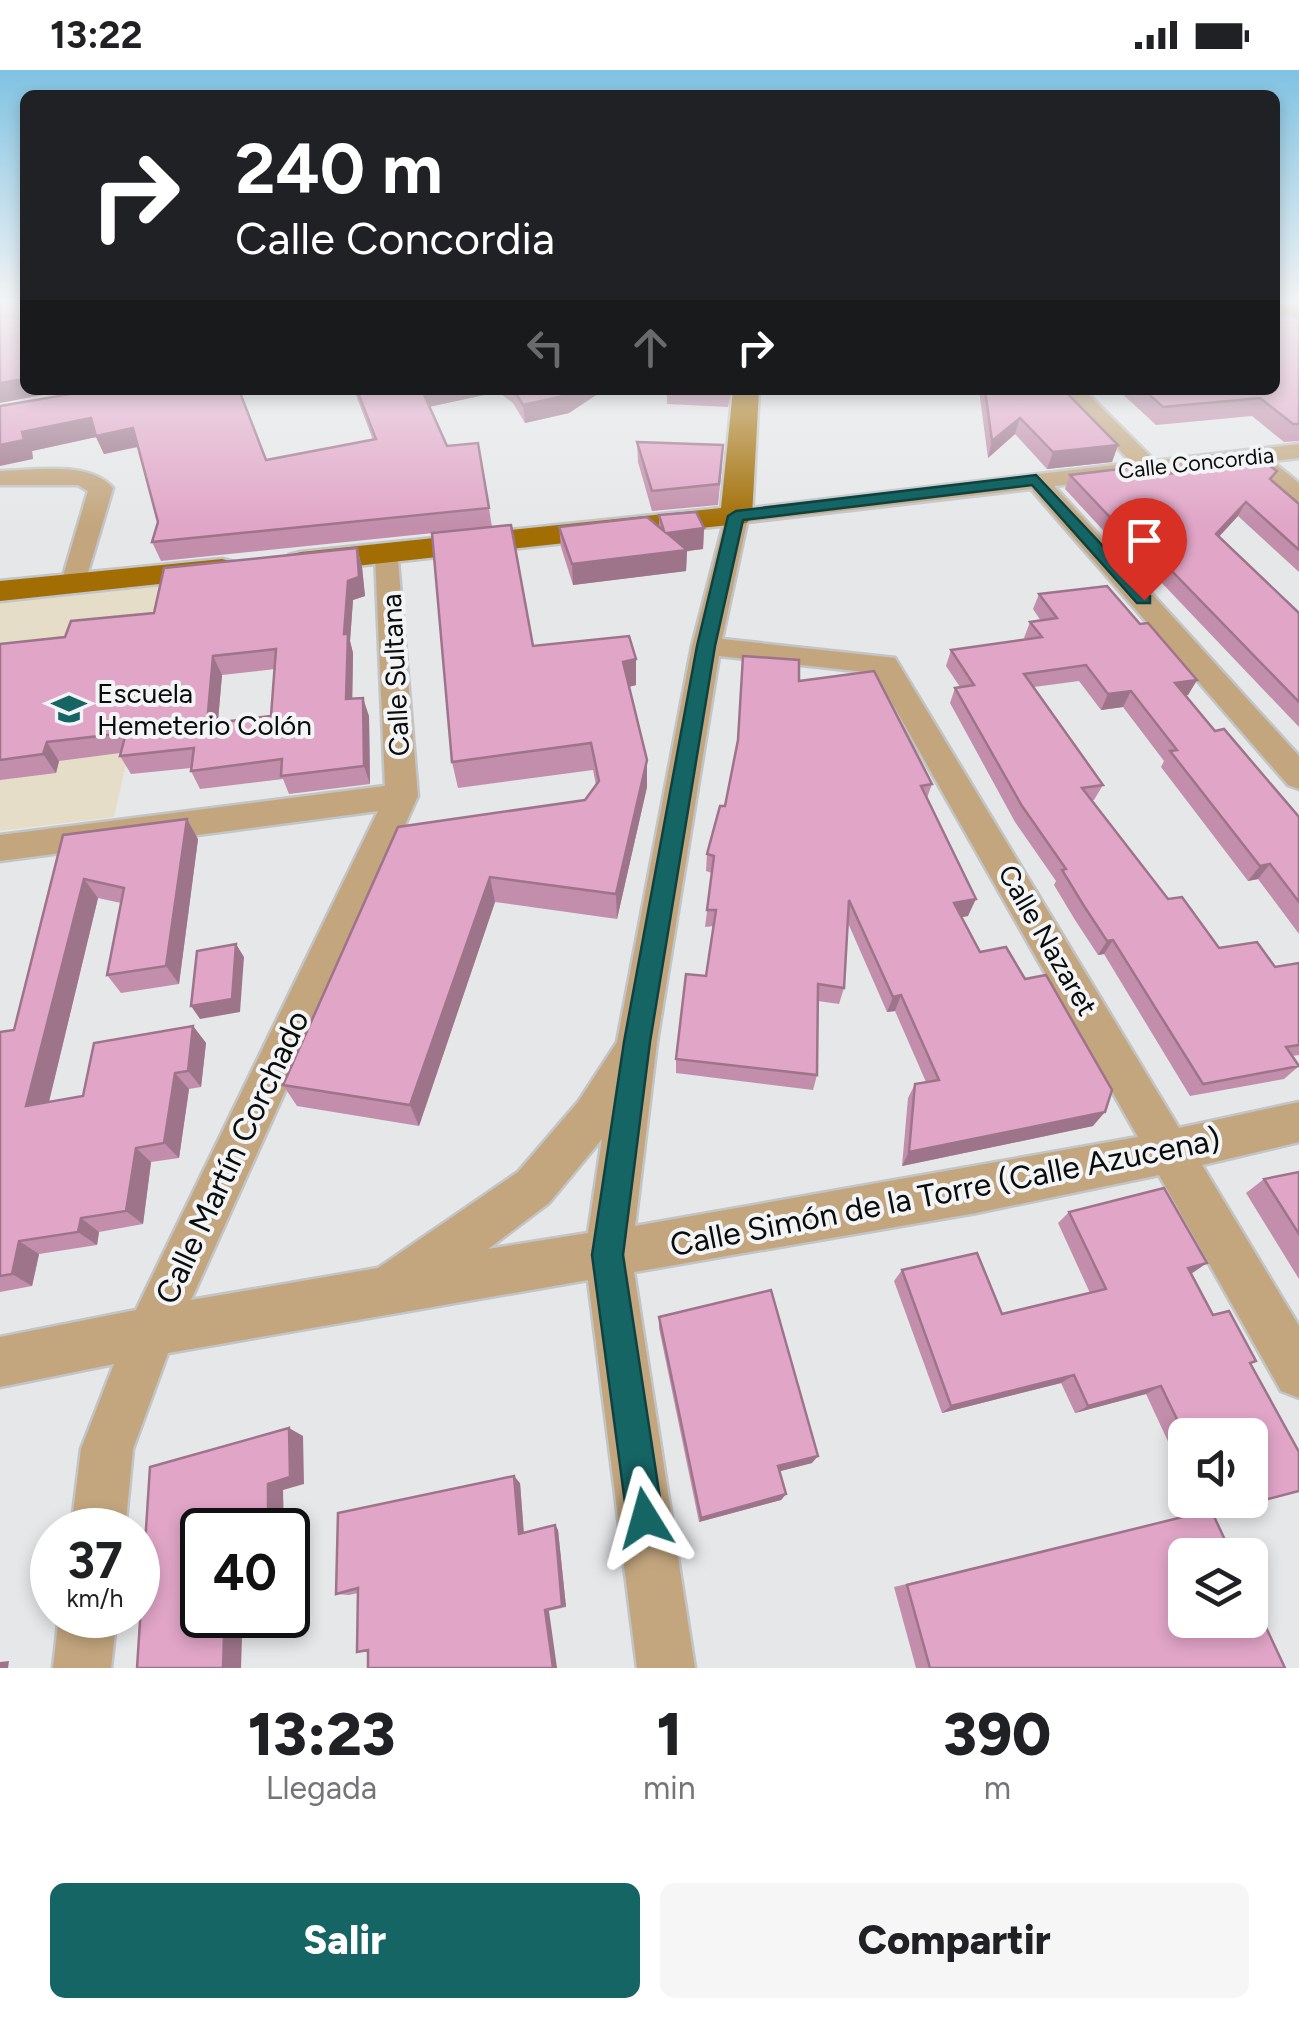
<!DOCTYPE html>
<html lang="es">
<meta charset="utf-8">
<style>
:root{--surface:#fff;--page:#f6f6f6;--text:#202124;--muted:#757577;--accent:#166565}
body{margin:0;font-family:Figtree,sans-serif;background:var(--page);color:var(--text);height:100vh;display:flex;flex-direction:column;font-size:38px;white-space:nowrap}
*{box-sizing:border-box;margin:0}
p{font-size:32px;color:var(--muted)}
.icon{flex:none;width:55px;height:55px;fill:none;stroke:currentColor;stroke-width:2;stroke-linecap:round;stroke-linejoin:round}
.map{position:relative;height:1598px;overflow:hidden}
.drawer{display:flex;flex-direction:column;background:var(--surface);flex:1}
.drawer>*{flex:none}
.banner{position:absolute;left:20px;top:20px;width:1260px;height:305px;border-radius:15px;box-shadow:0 5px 15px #0003;background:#202124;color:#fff;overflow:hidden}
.controls{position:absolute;left:1168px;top:1348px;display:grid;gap:20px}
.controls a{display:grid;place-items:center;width:100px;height:100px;border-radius:15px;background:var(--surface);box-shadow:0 5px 15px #0003;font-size:50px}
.speed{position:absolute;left:30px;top:1438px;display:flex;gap:20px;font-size:50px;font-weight:700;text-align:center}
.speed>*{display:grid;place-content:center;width:130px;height:130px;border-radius:50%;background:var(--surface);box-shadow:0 5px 15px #0003;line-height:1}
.speed small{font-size:25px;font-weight:400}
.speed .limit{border:5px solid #111;border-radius:15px;background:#fff;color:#111}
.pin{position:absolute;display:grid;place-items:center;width:85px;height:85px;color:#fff;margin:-102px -42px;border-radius:50% 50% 50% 0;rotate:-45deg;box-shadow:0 0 10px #0007}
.pin .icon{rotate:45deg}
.me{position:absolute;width:110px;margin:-55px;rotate:352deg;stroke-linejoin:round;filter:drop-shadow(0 0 8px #0008)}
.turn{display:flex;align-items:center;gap:35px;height:210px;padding:0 50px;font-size:45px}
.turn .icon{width:130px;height:130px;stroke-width:2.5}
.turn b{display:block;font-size:70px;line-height:85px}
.lanes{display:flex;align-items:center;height:95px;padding:0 50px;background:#0003;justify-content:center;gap:50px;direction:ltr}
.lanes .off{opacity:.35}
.eta{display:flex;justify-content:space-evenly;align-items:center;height:170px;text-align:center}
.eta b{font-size:60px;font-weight:800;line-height:70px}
.primary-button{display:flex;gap:20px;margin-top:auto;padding:20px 50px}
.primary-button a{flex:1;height:115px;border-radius:15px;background:var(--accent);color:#fff;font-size:40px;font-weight:800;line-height:115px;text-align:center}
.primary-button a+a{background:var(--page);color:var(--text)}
.status{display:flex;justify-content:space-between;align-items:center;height:70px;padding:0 50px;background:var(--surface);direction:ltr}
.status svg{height:28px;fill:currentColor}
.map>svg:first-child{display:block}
.education{fill:#e5ddc7}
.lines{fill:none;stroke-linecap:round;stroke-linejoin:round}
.minor-casing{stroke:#c2c4c6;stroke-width:5}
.major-casing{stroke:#c2c4c6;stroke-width:5}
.minor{fill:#c3a67e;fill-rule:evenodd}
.major{fill:#a26d03;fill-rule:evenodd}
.wall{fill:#c28eab;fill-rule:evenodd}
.shaded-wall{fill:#9e748b}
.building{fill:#e1a5c7;stroke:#9e748b;stroke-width:2.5;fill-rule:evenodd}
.route{fill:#166565;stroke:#0e4242;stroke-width:2.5}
.labels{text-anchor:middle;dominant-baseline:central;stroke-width:8;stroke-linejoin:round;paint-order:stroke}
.far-street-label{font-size:22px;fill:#0b0c0c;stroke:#f3f4f6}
.street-label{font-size:28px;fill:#0b0c0c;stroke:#f3f4f6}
.poi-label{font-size:28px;fill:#0b0c0c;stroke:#f3f4f6;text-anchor:start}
.near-street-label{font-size:32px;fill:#0b0c0c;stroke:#f3f4f6}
</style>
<div class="status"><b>13:22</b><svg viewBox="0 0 49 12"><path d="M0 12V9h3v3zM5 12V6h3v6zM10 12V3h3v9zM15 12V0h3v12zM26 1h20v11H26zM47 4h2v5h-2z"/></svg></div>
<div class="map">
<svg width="1299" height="1598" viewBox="0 0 1299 1598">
<rect width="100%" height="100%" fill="#e5e7e9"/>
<!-- education -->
<path class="education" d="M167 513 114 747 0 761V532Z"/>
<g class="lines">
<!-- minor casing -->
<g class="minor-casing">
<g id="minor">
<path d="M1062 320H1084L1155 391 1299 374V388L1272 391 1299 413V432L1247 394 1054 416 1299 686V719L1288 715 1031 419 747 452 722 569 895 588 1179 1058 1299 1032V1072L1202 1095 1299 1256V1328L1281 1321 1159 1105 976 1143 634 1202 695 1598H637L588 1210 168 1283 133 1379 125 1460H71L81 1379 114 1294 0 1317V1267L136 1240 378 741 0 791V765L385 716 375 484 388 476 397 479 418 726 191 1230 378 1198 518 1102 578 1032 617 972 692 576 727 441 1132 393ZM719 586 875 603 1138 1067 635 1156 657 972ZM602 1069 588 1163 488 1179 549 1133Z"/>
<path d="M0 401C34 401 88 390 113 418L83 519H65L61 513 88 421 78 415H0Z"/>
<path d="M59 1545H117L111 1598H53Z"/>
</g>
</g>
<!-- major casing -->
<g class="major-casing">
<g id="major">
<path d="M1275 232H1299V249L1275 238Z"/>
<path d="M733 320H759L752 446 747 453 301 502 289 499 284 492 289 485 301 482 721 438Z"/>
<path d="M222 489 234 492 239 499 234 506 0 531V511Z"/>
</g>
</g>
<!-- minor -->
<use href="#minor" class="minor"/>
<!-- major -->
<use href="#major" class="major"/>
</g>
<!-- wall -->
<g class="wall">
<path d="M1280 243 1299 250V371L1284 372 1252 346 1156 355 1118 320H1275Z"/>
<path d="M354 320H596V325L569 343 525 353 513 333 498 322 428 337 447 376 489 438 492 457 533 576 636 615 629 617 647 690V717L617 849 495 832 419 1056 297 1036 283 1015 398 757 585 730 596 715 593 700 458 718 452 692 433 463 161 491 152 472 158 452 138 377 104 384 96 367 32 381 33 389 0 336 266 390 373 370Z"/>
<path d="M667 320H732L728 337 667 334Z"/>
<path d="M979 320H1064L1118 375 1112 392 1047 399 1015 364 988 388Z"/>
<path d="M637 372 722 395 718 435 652 441 638 392Z"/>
<path d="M1070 405H1143L1272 411 1299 434V502L1238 446 1219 467 1299 543V657L1160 511 1151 512 1065 419Z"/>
<path d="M659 445 704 458 703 479 687 481 686 501 573 515 561 477 559 457H659Z"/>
<path d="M357 478 362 497 365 526 353 530 350 571 353 583 352 629 369 646 370 714 289 724 283 709 200 719 191 701V698L131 704 120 686V683L59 691 56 703 0 710V574L65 567 154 543ZM275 599 271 646 218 652 222 605Z"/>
<path d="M1039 524 1140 554 1197 610 1188 625 1185 626 1215 661 1299 747V864L1258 809 1248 811 1161 697 1164 691 1123 637 1101 640 1079 611 1034 617 1103 715 1094 730H1092L1168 829 1219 878 1275 897 1299 893V985L1292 986 1299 996 1284 1009 1190 1026 1104 884 1098 885 1075 850 1054 815 1056 811 1015 752 950 633 955 618 960 617 946 596 951 580 1026 569 1024 568 1030 552 1041 551 1033 539Z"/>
<path d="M799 611 932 714 927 728 968 846 962 847 980 882 1093 1056 902 1096 908 1028 915 1014 926 1012 895 941 887 942 848 853 844 918 839 934 818 931 817 1005 813 1020 676 1003V989L706 906 714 856 705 857 712 803 706 801 707 784 725 736Z"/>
<path d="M63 765 198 769 179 914 121 923 107 905 121 833 98 828 49 1032 83 1026 193 956 206 973 201 1017 189 1019 179 1088 151 1092 143 1154 99 1162 97 1175 39 1184 32 1216 0 1222V962L14 960Z"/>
<path d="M1299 1102V1209L1246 1123 1264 1109Z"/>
<path d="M1069 1142 1191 1204 1213 1245 1256 1291 1250 1294 1299 1421 1213 1443 1285 1598H916L894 1517 1201 1443 1195 1430H1250L1185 1365V1408L1146 1324 1075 1343 1061 1313 942 1343 894 1211 902 1200 1002 1244 1090 1223 1058 1153Z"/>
<path d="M659 1247 812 1393 780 1401 786 1424 781 1430 699 1452 659 1258Z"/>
<path d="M520 1413 524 1463 555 1455 558 1460 566 1537 368 1582H357L358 1523 349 1525 336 1524Z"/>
</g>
<!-- shaded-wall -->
<g class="shaded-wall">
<path d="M25 309V320H70L0 333V313Z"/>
<path d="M421 320H498V322L424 338Z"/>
<path d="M576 320H596V325L569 343 525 353 523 335Z"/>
<path d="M91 348 133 358 141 376 104 384 96 367 32 381 33 389 0 396V375L22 362Z"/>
<path d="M1020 348 1015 364 988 388 992 371Z"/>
<path d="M1118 375 1112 392 1047 399 1053 382Z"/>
<path d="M1246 432 1238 446 1208 478 1216 464Z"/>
<path d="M704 458 703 479 687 481 686 501 573 515 572 494 667 463Z"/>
<path d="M357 478 362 497 365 526 353 530 350 571 353 583 352 648 346 629 344 564 348 511Z"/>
<path d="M1167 496 1160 511 1151 512 1158 498Z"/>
<path d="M213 586 222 605 216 672 207 654Z"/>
<path d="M636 589V615L624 618 623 592Z"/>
<path d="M1197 610 1188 625 1166 628 1175 613Z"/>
<path d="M1131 621 1123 637 1101 640 1108 624Z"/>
<path d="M363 628 369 646 370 714 364 696Z"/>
<path d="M47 672 59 691 56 703 43 684Z"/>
<path d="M647 690V717L617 849 616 824Z"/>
<path d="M187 749 198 769 179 914 166 896Z"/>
<path d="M1270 794 1258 809 1248 811 1260 796Z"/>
<path d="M490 807 495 832 419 1056 410 1035Z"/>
<path d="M84 809 98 828 44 1052 26 1036Z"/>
<path d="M976 829 968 846 947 850 954 833Z"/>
<path d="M1113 870 1104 884 1098 885 1107 871Z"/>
<path d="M236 874 244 887 240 942 200 949 191 936Z"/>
<path d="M901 925 895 941 887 942 893 927Z"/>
<path d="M193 956 206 973 201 1017 188 1001Z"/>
<path d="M175 1003 189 1019 179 1088 164 1073Z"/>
<path d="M1105 1042 1093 1056 902 1096 909 1082Z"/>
<path d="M136 1078 151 1092 143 1154 126 1141Z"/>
<path d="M81 1148 99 1162 97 1175 78 1162Z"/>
<path d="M19 1171 39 1184 32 1216 12 1204Z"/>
<path d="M1207 1193 1191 1204 1188 1198Z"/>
<path d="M1074 1305 1061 1313 942 1343 951 1336Z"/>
<path d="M1161 1316 1146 1324 1075 1343 1088 1336Z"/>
<path d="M289 1358 303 1366 304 1414 283 1420 284 1460H268V1414Z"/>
<path d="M818 1386 812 1393 773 1403 778 1396Z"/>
<path d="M514 1406 520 1413 524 1468 519 1464Z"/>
<path d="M786 1424 781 1430 699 1452 701 1448Z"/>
<path d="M555 1455 558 1460 566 1537 562 1536Z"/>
<path d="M545 1540 549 1541 557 1598H553Z"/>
<path d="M261 1545H278L276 1556 242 1566 241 1598H223L224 1566Z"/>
<path d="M9 1591 8 1598H0V1592Z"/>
</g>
<!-- building -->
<g class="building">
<path d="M0 232H25V309L0 313Z"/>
<path d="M1275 232 1279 233 1280 243 1293 245 1299 250V354H1293L1260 328 1163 337 1144 320H1275Z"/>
<path d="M94 320H239L266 390 376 369 357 320H422L447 376 478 373 489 438 152 472 158 452 133 358 96 366 91 348 22 362 24 370 0 375V336Z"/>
<path d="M514 320H576L568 325 523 335Z"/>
<path d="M985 320H1064L1118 375 1053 382 1020 348 992 371Z"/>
<path d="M637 372 723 375 719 414 652 421Z"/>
<path d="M1267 394 1277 401 1270 409 1299 434V480L1246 432 1216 464 1299 543V632L1167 496 1158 498 1070 405 1136 397 1143 405H1156Z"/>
<path d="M696 442 704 458 667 463 687 480 572 494 559 457 647 447 664 461 659 445Z"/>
<path d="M511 455 533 576 629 566 636 589 623 592 647 690 616 824 490 807 410 1035 283 1015 398 757 585 730 599 711 591 673 452 692 432 463Z"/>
<path d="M357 478 359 507 348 511 344 564H348L346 629 363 628 364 696 281 706 282 689 191 701 194 678 120 686 126 663 47 672 43 684 0 690V574L65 567 71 551 154 543 164 498ZM276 579 271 646 207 654 213 586Z"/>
<path d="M1107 516 1140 554 1148 553 1197 610 1175 613 1215 661 1224 659 1299 747V832L1270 794 1260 796 1170 681 1177 680 1131 621 1108 624 1086 595 1024 604 1103 715 1082 718 1168 829 1182 827 1219 878 1257 872 1275 897 1299 893V975L1286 977 1299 996 1203 1014 1113 870 1107 871 1084 836 1062 800 1066 799 1022 736 955 618 974 615 951 580 1042 567 1030 552 1057 548 1039 524Z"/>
<path d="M743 586 799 590V611L874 601 932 714 921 716 976 829 954 833 980 882 1006 877 1025 909 1046 905 1112 1020 1105 1042 909 1082 915 1014 939 1010 901 925 893 927 849 830 844 918 818 914 817 1005 676 989 686 904 706 906 716 840H707L714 786 707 784 720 736H725L738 670Z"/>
<path d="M187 749 166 896 107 905 124 818 84 809 26 1036 83 1026 94 973 193 956 188 1001 175 1003 164 1073 136 1078 126 1141 81 1148 78 1162 19 1171 12 1204 0 1206V962L14 960 63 765Z"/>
<path d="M236 874 232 929 191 936 197 881Z"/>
<path d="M1299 1102V1164L1264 1109Z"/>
<path d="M1164 1118 1207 1193 1188 1198 1213 1245 1229 1241 1256 1291 1250 1293 1299 1382V1421L1221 1441 1216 1430H1250V1365L1185 1366 1161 1316 1088 1336 1074 1305 951 1336 902 1200 977 1183 1002 1244 1106 1219 1069 1142Z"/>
<path d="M771 1220 818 1386 778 1396 786 1424 701 1448 659 1247Z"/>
<path d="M289 1358 290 1407 268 1414V1460H202V1545H261L260 1555 224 1566 223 1598H137L150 1397Z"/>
<path d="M514 1406 519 1464 555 1455 562 1536 545 1540 553 1598H368V1580L357 1582 358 1518 336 1524 338 1443Z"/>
<path d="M1211 1440 1232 1485H1185V1550H1250V1523L1285 1598H930L907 1515Z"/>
</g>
<!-- sky -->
<linearGradient id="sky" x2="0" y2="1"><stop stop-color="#7fc2e2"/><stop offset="0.51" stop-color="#f3f4f5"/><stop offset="1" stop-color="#f3f4f5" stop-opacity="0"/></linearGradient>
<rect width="1299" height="455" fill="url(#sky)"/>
<!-- route -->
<path class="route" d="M1036 405 1150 526V533H1137L1032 415 743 450 715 576 650 972 623 1185 663 1448 657 1460 645 1465 633 1460 627 1448 592 1185 624 972 697 576 728 446 736 441Z"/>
<!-- icons -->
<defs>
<g id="school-bare" transform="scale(2.7)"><path d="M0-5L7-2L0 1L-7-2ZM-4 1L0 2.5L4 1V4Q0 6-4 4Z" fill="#166565" stroke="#f3f4f6" stroke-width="2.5" paint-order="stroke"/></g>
</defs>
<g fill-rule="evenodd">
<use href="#school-bare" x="69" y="639"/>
</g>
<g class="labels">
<!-- far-street labels -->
<g class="far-street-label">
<text transform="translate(1196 393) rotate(-6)">Calle Concordia</text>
</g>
<!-- street labels -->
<g class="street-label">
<text transform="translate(395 605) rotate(-93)">Calle Sultana</text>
<text transform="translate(1048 870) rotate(60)">Calle Nazaret</text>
</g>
<!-- poi labels -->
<g class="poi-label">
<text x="97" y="623">Escuela<tspan x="97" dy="32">Hemeterio Colón</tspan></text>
</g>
<!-- near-street labels -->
<g class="near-street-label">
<text transform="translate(232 1087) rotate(-65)">Calle Martín Corchado</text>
<text transform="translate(945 1122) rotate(-11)">Calle Simón de la Torre (Calle Azucena)</text>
</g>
</g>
</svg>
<div class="controls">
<a><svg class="icon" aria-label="sound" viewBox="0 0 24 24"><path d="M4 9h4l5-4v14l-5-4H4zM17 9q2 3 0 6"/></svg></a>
<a><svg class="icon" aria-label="layers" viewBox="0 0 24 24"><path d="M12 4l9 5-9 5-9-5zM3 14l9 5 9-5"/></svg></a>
</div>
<div class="speed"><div>37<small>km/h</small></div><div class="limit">40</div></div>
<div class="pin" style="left:1144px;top:530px;background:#d93025"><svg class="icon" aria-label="arrive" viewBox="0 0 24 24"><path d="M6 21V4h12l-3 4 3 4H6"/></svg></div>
<svg class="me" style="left:645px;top:1448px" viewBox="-20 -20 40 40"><path d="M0-17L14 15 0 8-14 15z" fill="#166565" stroke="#fff" stroke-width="4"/></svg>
<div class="banner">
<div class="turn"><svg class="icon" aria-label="right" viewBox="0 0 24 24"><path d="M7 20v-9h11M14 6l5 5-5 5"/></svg><div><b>240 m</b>Calle Concordia</div></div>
<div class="lanes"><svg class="icon off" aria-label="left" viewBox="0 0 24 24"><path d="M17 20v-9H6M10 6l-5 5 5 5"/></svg><svg class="icon off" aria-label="ahead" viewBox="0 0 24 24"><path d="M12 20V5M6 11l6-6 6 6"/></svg><svg class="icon" aria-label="right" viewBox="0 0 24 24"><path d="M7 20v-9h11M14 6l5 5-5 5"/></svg></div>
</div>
</div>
<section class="drawer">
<div class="eta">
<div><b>13:23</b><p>Llegada</p></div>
<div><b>1</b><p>min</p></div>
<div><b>390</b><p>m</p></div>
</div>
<div class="primary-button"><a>Salir</a><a>Compartir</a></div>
</section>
